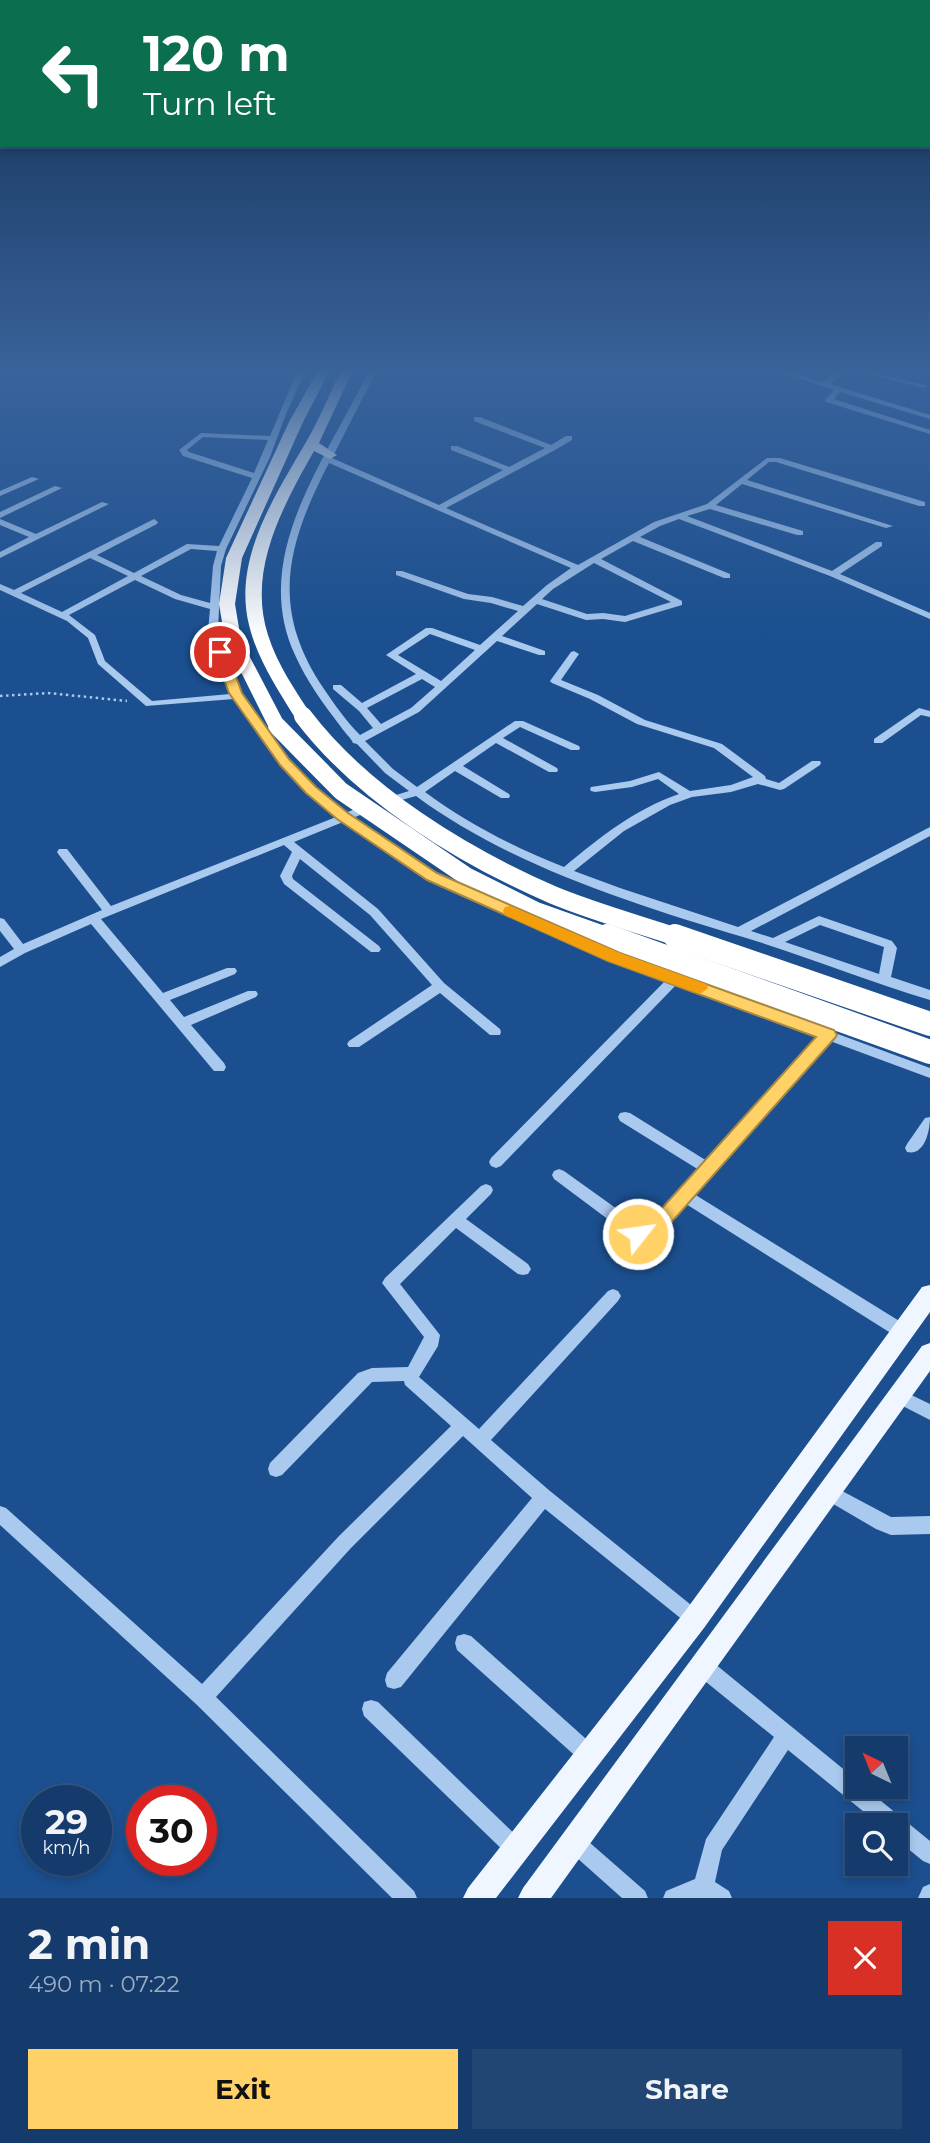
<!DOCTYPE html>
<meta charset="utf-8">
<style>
:root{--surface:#143b6b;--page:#214673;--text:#f1f3f6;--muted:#9dadc1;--line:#33557e;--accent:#ffd166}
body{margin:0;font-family:Montserrat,sans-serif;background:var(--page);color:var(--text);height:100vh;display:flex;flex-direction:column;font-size:26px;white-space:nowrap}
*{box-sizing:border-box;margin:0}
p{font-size:23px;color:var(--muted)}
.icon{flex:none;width:38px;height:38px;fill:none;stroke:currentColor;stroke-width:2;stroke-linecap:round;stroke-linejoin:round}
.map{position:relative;height:1898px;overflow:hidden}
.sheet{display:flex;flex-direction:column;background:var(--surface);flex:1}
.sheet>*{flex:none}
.top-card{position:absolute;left:0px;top:0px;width:931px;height:147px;box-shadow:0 4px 10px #0003,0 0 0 2px var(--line);background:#0b6e4f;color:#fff;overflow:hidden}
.needle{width:46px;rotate:317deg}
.tools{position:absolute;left:845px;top:1736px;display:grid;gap:14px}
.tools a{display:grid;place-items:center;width:63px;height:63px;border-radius:0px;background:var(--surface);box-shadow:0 4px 10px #0003,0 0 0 2px var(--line);font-size:35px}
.speed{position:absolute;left:21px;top:1785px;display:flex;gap:14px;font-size:35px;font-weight:700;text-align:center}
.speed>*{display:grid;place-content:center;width:91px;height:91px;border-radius:50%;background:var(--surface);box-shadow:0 4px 10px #0003,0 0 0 2px var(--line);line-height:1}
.speed small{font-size:18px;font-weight:400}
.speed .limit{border:10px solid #d22;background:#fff;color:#111}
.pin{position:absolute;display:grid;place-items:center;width:60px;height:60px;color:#fff;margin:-30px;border:4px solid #fff;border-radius:50%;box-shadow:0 2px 7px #0007}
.me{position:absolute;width:77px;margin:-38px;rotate:60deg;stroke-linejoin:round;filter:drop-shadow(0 0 5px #0008)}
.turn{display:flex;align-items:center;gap:24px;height:147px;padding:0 28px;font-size:32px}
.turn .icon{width:91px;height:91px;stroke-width:2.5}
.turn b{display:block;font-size:49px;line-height:60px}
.round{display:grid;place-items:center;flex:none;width:74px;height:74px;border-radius:0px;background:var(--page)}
.headline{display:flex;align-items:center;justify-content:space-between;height:119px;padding:0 28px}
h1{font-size:42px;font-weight:700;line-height:52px}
.button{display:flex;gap:14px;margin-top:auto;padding:14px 28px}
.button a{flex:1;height:80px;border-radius:0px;background:var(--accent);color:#111;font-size:28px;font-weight:700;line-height:80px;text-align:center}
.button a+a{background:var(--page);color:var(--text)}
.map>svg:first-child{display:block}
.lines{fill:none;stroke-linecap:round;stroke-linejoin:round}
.path{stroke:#a9c9ee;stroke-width:2.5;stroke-dasharray:2.5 3.5;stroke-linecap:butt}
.minor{fill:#a9c9ee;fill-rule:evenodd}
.major{fill:#f0f6ff;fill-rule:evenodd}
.highway{fill:#fff;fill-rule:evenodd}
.highway-bridge-far1{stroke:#fff;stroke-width:18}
.highway-bridge{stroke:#fff;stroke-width:24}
.route{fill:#ffd166;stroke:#a68842;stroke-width:2}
.slow{fill:#f59e0b}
</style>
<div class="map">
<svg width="930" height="1898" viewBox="0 0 930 1898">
<rect width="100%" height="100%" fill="#1b4f8f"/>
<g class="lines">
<!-- path -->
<path class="path" d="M0 696 48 693 127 701"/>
<!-- minor -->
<g class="minor">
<path d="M297 372H305L286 414 270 457 226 549 221 566 218 631 240 693 288 760 315 788 345 813 366 805H374L375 807 374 809 353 818 436 873 618 953 930 1068V1078L830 1041 694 1194 909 1327 911 1332 909 1337 903 1339 897 1337 686 1204 653 1240C646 1243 640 1241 633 1238L554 1179 552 1175 554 1171 559 1169 564 1171 645 1229 699 1170 620 1121 618 1117 620 1113 625 1112 630 1113 707 1161 819 1037 677 984 501 1166 496 1168 491 1166 489 1162 491 1158 666 980 610 959 428 879 343 822 294 842 378 909 444 983 500 1029 501 1032 500 1035H490L440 993 359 1047H349L347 1044 349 1041 432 985 370 915 300 859 292 876 293 879 379 946 381 949 379 952H371L284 884 280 876 292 852 284 845 101 919 163 993 227 968H235L237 971 235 974 170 1000 184 1017 248 991H256L258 994 256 997 191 1025 224 1063 226 1067 224 1071H214L91 924 25 953 0 967V957L14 949 0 931V918L4 919 23 944 102 910 59 855 57 852 59 849H67L111 906 336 817 307 792 280 764 234 699 146 706 98 664 88 638 67 621 0 590V584L14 590 154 519 158 522 157 524 97 555 134 573 187 544 219 546 252 478 183 456 179 450 201 433 270 436ZM203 437 268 440 254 473 189 452 187 450ZM191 549 217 551 213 566 210 603 181 595 141 576ZM90 558 128 576 62 612 21 593ZM135 580 175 599 210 609 208 631 230 694 152 701 105 661 95 635 69 615Z"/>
<path d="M368 372H376L332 458 439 505 503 470 451 450V446H457L509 467 545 448 474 421V417H480L551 445 566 436H572V440L555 450 446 508 578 565 654 522 707 504 767 458H780L925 502V506H919L776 462H769L747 480 893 526 886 528 742 484 716 505 803 531V535H797L710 509 687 516 832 571 876 542H882V546L840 574 930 613V619L830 576 679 519 660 526 640 537 730 574V578H724L633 541 601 559 682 601V605L625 622 603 619 586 620 537 604 502 636 545 651V655H539L497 641 419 712 365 741 393 769 417 787 515 721H523L579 746 580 748 579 750H571L520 727 503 738 557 768 558 770 557 772H549L496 743 463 766 509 794 510 796 509 798H501L455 771 425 792C467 823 515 848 564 867 599 838 635 809 679 794L658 779 632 787 595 792 591 791 590 789 591 787 630 781 659 772 690 791 731 785 753 777 714 748 637 724 590 699 552 683 550 681 571 652 574 651 579 654 561 680 598 695 645 720 722 744 765 776 766 779 779 783 812 761H820L821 763 820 765 784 789 780 790 758 784 731 792 692 797 670 805 624 831 574 871 620 888 738 927 930 827V836L751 931 773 938 819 916 892 941 897 948 891 977 930 990V1000C867 981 806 956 743 937 633 904 509 865 416 796L387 804 383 803 382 801 383 799 409 791 385 773 357 744 353 743C351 738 345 733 341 727 324 705 306 680 295 655 249 555 327 459 368 372ZM329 463 571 568 547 585 523 606 492 597 468 594 402 571H396V575L464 599 491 603 518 611 480 645 432 628H426L386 655 416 674 362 703 341 685H333V689L359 711 373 728 360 735C346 721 335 705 324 689 269 608 287 544 329 463ZM594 563 671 602 625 616 603 613 587 614 542 599 553 589ZM430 634 475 650 441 681 398 655ZM422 679 435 687 411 708 381 724 367 708ZM820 925 884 947 879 974 785 942Z"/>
<path d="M779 372H791L823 382 836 372H844L830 384 930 415V419L840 392 834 399 930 430V434L826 402 825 400 834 390Z"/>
<path d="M860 372H873L928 386 924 388Z"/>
<path d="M32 477 39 479 0 496V491Z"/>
<path d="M55 486 62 488 0 518V512Z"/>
<path d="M102 502 109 504 0 558V552L29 537 0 525V519L36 534Z"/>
<path d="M919 708 930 711V717L921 715 882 743H874V739Z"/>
<path d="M930 1117C930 1130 925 1156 907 1152L905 1148 907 1144 925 1118Z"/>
<path d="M486 1184 491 1186 493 1190 491 1194 466 1219 528 1264 531 1269 528 1274 523 1275 518 1274 456 1228 400 1284 440 1335 438 1346 419 1377 479 1429 608 1291 613 1289 618 1291 621 1296 618 1301 491 1440 550 1491 701 1613 704 1619 701 1625 695 1628 689 1625 545 1509 401 1687 394 1689 387 1687 385 1680 387 1673 532 1498 463 1436 351 1548 216 1697 414 1891 417 1898H392L196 1704 0 1525V1506L6 1508 202 1684 339 1536 451 1426 405 1385 404 1381 372 1382 282 1475 276 1477 270 1475 268 1469 270 1463 358 1373 372 1368 408 1367 424 1337 382 1283 385 1278 481 1186Z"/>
<path d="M899 1389 930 1404V1420L893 1401 891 1396 893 1391Z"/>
<path d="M829 1484 891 1517 930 1516V1534L891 1535 876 1529 823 1498 820 1492 823 1486Z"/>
<path d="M464 1634 471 1636 595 1747 598 1754 595 1761 588 1764 581 1761 457 1650 455 1643 457 1636Z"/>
<path d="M702 1657 709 1659 858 1781V1787H864L930 1841V1864L923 1861 896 1839V1825H880L788 1750 722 1850 715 1882 729 1891 732 1898H663L666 1891 695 1879 706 1839 774 1737 695 1673 693 1666 695 1659Z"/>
<path d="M371 1700 378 1702 524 1843 527 1850 524 1857 517 1860 510 1857 364 1716 362 1709 364 1702Z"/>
<path d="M574 1832 581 1835 645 1891 648 1898H622L567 1849 564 1842 567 1835Z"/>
<path d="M930 1884V1898H918L923 1887Z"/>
</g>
<!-- major -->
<g class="major">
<path d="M930 1285V1312L704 1628 496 1898H463L468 1888 686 1610 922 1287Z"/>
<path d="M930 1343V1371L551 1898H518L523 1888 922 1346Z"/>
</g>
<!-- highway -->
<g class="highway">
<path d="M317 372H329L303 422 242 558 235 604 241 640 286 726 277 731 268 726 225 640 219 604 226 558 289 422Z"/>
<path d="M340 372H352L319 443 337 455 330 459 314 451C283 506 247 570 268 635 277 664 295 690 312 716L303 721 294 716C276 687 257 658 249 625 232 556 278 492 310 435 321 415 330 393 340 372Z"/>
</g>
<!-- highway-bridge-far1 -->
<g class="highway-bridge-far1">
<path d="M303 716C363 795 463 856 553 895 594 912 638 924 680 938"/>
<path d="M277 726 341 791 466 876 536 911 612 938"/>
</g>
<!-- highway-bridge -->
<g class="highway-bridge">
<path d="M607 936 930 1052"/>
<path d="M675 936 930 1024"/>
</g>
</g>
<!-- sky -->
<linearGradient id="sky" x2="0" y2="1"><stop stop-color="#0f2b4f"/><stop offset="0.58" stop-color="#39639b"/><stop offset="1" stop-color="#39639b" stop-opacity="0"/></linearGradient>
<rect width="930" height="638" fill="url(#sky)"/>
<!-- route -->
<path class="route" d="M220 648 227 652 242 693 289 759 316 787 348 813 437 873 620 953 834 1030 837 1035 834 1039 654 1242C646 1245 640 1243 631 1240L628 1234 631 1228 645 1227 816 1037 608 961 427 880 337 819 306 793 280 765 229 693 214 652Z"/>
<!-- slow -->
<path class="slow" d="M510 906 620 953 706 984 708 988 700 994 608 961 505 915 503 911 505 907Z"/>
</svg>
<div class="tools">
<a><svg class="needle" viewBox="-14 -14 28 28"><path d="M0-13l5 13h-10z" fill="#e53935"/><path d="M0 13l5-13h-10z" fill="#9dadc1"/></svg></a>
<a><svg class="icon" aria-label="search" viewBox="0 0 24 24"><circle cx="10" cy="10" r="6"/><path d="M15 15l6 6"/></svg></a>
</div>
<div class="speed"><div>29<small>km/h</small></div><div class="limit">30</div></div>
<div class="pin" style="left:220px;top:652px;background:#d93025"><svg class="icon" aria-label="arrive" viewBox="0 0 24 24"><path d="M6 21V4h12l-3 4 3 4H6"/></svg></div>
<svg class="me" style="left:638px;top:1234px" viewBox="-20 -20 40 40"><circle r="17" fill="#ffd166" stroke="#fff" stroke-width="3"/><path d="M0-11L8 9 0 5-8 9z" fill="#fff"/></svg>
<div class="top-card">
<div class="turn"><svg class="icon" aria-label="left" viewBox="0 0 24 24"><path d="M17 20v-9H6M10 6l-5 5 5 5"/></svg><div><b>120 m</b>Turn left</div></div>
</div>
</div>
<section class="sheet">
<div class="headline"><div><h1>2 min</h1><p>490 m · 07:22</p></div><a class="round" style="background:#d93025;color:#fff"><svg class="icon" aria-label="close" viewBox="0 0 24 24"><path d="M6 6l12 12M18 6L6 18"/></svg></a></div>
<div class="button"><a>Exit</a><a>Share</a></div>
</section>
